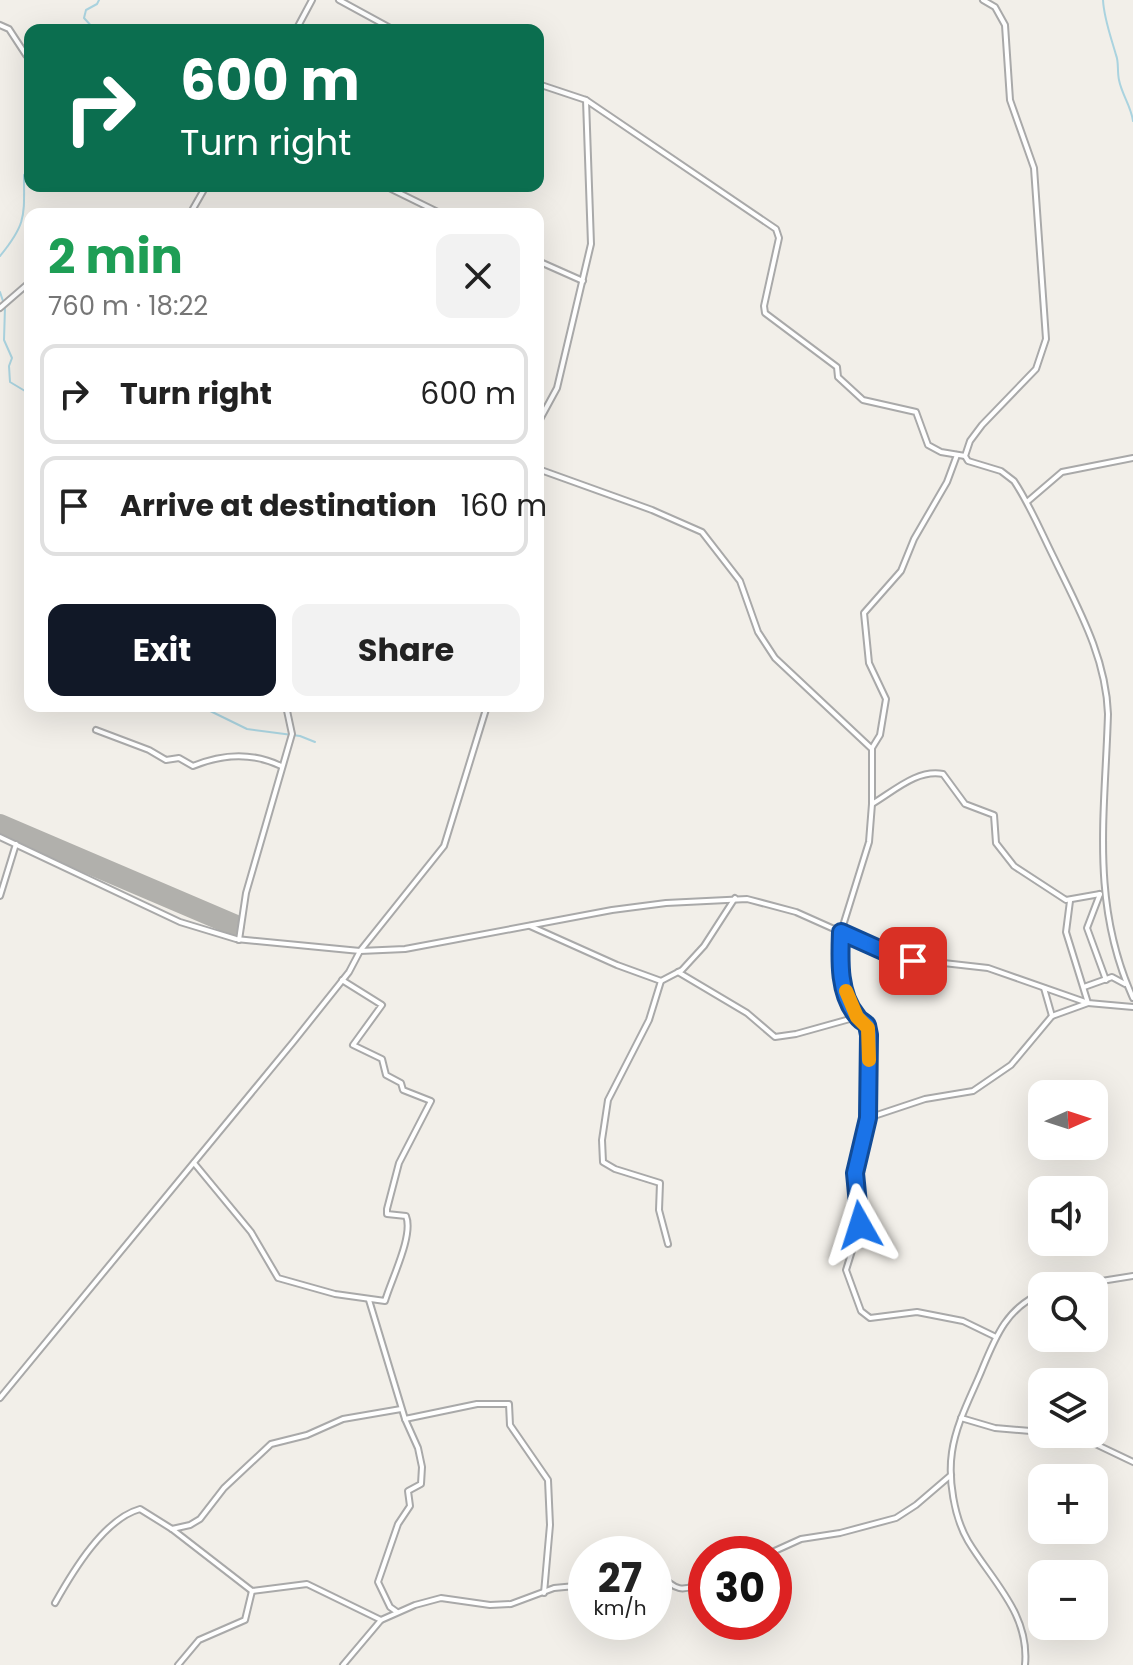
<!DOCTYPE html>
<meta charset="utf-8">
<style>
:root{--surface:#fff;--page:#f2f2f2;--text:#222;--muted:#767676;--line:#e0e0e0;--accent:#111827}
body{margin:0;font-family:Poppins,sans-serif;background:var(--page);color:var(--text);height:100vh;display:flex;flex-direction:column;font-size:30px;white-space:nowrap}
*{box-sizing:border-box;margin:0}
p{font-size:26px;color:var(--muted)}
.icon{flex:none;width:44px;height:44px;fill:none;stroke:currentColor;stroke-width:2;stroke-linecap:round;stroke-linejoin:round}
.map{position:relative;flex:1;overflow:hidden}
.panel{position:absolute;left:24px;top:208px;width:520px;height:504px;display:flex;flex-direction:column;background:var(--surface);border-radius:16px;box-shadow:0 8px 32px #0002}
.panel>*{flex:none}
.guide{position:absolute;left:24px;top:24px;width:520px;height:168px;border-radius:16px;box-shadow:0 8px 32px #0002;background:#0b6e4f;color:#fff;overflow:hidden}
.needle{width:52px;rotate:87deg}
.buttons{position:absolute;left:1028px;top:1080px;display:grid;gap:16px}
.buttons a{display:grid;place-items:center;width:80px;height:80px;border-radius:16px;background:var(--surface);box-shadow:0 8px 32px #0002;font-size:40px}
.speed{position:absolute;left:568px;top:1536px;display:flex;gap:16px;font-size:40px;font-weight:700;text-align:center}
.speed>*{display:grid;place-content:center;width:104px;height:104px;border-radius:50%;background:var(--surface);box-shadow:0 8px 32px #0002;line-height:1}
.speed small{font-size:20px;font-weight:400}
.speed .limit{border:12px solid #d22;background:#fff;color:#111}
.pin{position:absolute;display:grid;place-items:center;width:68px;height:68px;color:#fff;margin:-34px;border-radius:16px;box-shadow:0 4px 12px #0006}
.me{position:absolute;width:88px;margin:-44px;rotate:354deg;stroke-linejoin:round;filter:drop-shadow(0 0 6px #0008)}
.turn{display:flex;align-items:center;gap:28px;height:168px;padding:0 24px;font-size:36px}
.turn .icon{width:104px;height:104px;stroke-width:2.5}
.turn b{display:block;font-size:56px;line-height:68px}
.round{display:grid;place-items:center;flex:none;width:84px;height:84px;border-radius:16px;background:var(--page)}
.summary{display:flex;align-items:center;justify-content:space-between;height:136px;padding:0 24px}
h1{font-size:48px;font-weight:700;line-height:60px;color:#1e9e55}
.cta{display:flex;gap:16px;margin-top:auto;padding:16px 24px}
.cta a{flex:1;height:92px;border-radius:16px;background:var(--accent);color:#fff;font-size:32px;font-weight:700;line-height:92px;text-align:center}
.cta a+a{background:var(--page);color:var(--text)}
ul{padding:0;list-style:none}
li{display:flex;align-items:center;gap:24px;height:100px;margin:0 16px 12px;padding:0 8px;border:4px solid var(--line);border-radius:16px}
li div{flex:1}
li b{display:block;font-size:30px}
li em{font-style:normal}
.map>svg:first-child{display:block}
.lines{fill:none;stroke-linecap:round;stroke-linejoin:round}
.stream{stroke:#aad3df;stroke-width:2}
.runway{stroke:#b1b0ac;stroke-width:22}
.minor-casing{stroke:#a9a9a9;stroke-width:8}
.minor{stroke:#fff;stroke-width:4}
.route-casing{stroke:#114b97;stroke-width:20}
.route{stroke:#1a73e8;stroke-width:14}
.slow{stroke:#f59e0b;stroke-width:14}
</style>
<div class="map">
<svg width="1133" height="1665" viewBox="0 0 1133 1665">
<rect width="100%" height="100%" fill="#f2efe9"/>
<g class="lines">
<!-- stream -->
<g class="stream">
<path d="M1103 0C1104 19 1111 37 1116 55 1119 62 1117 71 1119 80 1122 95 1131 106 1133 121"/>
<path d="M95 30 84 18 86 10 97 4 99 0"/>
<path d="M0 256C27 223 24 216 24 175L30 169"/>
<path d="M0 292 3 301"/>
<path d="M5 307 4 340 12 358 9 366 10 382 30 394"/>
<path d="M177 706 182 711 192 706"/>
<path d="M200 706 247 729 300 736 315 742"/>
</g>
<!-- runway -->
<path class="runway" d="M0 825 234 925"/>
<!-- minor casing -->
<g class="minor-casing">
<g id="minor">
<path d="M339 0 394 30"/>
<path d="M983 0 995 7 1005 25 1010 100 1034 168 1046 339 1036 369 982 425 970 441 965 456 968 461 1001 471 1014 481C1030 505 1041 532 1054 558 1078 608 1106 657 1108 714 1105 814 1090 903 1133 998"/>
<path d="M0 25 9 29 26 55"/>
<path d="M296 30 312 0"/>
<path d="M538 84 586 100 591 244 557 388 538 423"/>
<path d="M586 100 776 229 779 238 764 306 765 313 837 367 838 377 863 400 916 412 928 445 941 452 965 456"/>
<path d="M385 186 442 214"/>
<path d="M190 214 206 186"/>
<path d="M538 261 583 281"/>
<path d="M0 308 30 282"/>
<path d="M538 469 652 510 702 532 740 581 758 632 775 658 872 749V804"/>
<path d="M1027 502 1062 472 1133 458"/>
<path d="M96 730 149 750 166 760 179 758 193 766C222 754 252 752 281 766"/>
<path d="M872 748 880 735 886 699 869 663 864 613 901 571 914 539 947 482 957 455"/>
<path d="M0 837 180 922 236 939 360 951 405 949 612 910 666 903 747 899 796 912 899 958 988 968 1088 1003 1133 1007"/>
<path d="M1100 894 1087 928 1106 980"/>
<path d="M0 896 16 844"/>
<path d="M530 926 617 965 661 981"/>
<path d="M239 940 246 893 292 734 286 706"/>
<path d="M678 972 747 1013 775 1037 796 1034 857 1017 843 983 840 961 841 932 869 842 872 804C894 791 917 769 943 774L965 804 994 815 996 843 1014 866 1066 900 1100 894"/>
<path d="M1084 987 1112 977 1125 984"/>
<path d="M1044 988 1052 1016"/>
<path d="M857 1017 868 1028V1118L855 1173 860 1225 846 1270 861 1311 870 1318 917 1312 963 1321 996 1337"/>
<path d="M868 1118 925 1099 973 1091 1011 1065 1052 1016 1088 1003 1066 932 1070 901"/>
<path d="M194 1163 251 1232 278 1278 335 1294 385 1301C391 1280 414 1235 406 1216L387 1214V1209L399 1163 431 1101 403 1090 401 1083 386 1075 382 1059 353 1045 382 1005 342 980"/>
<path d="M668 1244 659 1210 660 1183 615 1169 603 1162 602 1140 608 1100 649 1020 661 981 682 970 704 946 735 898"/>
<path d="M1070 1286 1133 1276"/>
<path d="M369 1300 405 1419 418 1448 422 1467 421 1484 408 1491 410 1506 398 1524 378 1582 390 1607 397 1612"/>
<path d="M0 1398 294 1041 349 972 360 951 444 846 487 706"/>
<path d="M961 1418 995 1428 1042 1432"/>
<path d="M405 1419 477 1404H509L510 1425 548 1480 550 1525 544 1593"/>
<path d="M1060 1434 1087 1440 1133 1462"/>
<path d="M172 1529 190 1525 200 1519 224 1488 271 1444 307 1435 343 1419 401 1409"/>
<path d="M768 1554 801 1539 840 1533 896 1518 916 1505 951 1475"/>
<path d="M654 1572H658C675 1591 682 1593 706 1581"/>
<path d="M252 1591 307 1584 381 1620"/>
<path d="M55 1603C73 1571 104 1519 140 1509L172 1529 252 1591"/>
<path d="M178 1665 199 1640 245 1620 252 1591"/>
<path d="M343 1665 381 1620 415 1605 441 1598 490 1605 511 1604 554 1588 586 1585"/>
<path d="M1025 1665C1030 1614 992 1581 968 1541 954 1517 948 1479 952 1452 956 1424 970 1398 981 1372 995 1338 1006 1308 1042 1293"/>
</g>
</g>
<!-- minor -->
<use href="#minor" class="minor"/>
</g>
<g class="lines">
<!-- route casing -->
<g class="route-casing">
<path id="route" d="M860 1225 855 1173 868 1118 869 1035 867 1025C864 1022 859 1020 857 1016 838 994 840 959 841 932L899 958 913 961"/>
</g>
<!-- route -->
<use href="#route" class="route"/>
<!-- slow -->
<path class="slow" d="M846 991 857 1017 868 1028 869 1060"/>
</g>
</svg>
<div class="buttons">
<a><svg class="needle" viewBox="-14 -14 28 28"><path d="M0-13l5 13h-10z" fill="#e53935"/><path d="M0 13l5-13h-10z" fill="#767676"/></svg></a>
<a><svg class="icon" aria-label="sound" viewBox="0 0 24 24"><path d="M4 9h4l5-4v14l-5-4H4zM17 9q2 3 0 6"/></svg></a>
<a><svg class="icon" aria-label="search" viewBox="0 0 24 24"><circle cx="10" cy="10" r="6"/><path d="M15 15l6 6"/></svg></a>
<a><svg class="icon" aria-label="layers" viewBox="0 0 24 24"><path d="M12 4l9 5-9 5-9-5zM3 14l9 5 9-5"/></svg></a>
<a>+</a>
<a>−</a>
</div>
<div class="speed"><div>27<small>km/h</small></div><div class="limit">30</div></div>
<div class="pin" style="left:913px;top:961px;background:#d93025"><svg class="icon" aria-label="arrive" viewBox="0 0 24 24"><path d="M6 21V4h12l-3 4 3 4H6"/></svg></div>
<svg class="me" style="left:860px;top:1225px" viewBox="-20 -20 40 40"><path d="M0-17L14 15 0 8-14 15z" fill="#1a73e8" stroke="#fff" stroke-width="4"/></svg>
<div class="guide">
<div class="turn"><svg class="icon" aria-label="right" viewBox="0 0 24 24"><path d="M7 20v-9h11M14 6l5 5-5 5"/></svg><div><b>600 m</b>Turn right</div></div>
</div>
<section class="panel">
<div class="summary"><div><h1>2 min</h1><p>760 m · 18:22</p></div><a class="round"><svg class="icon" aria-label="close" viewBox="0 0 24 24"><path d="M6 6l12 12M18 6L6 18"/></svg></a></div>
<ul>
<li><svg class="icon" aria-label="right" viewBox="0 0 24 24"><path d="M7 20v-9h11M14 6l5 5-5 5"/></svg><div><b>Turn right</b></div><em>600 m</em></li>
<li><svg class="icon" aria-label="arrive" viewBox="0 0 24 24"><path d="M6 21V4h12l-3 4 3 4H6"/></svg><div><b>Arrive at destination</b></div><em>160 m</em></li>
</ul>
<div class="cta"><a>Exit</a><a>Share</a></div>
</section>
</div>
